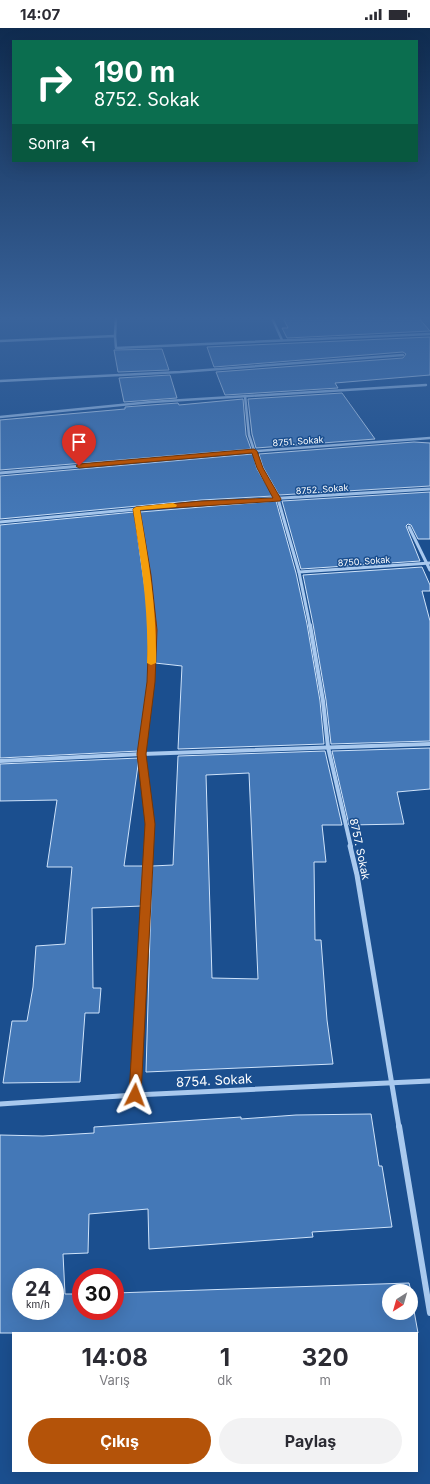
<!DOCTYPE html>
<html lang="tr">
<meta charset="utf-8">
<style>
:root{--surface:#fff;--page:#f2f2f3;--text:#2b2b33;--muted:#7c7c81;--accent:#b45309}
body{margin:0;font-family:Inter,sans-serif;background:var(--page);color:var(--text);height:100vh;display:flex;flex-direction:column;font-size:15px;white-space:nowrap}
*{box-sizing:border-box;margin:0}
p{font-size:13px;color:var(--muted)}
.icon{flex:none;width:22px;height:22px;fill:none;stroke:currentColor;stroke-width:2;stroke-linecap:round;stroke-linejoin:round}
.map{position:relative;flex:1;overflow:hidden}
.side{position:absolute;left:12px;top:1304px;width:406px;height:140px;display:flex;flex-direction:column;background:var(--surface);border-radius:0px;box-shadow:0 4px 16px #0002}
.side>*{flex:none}
.top-card{position:absolute;left:12px;top:12px;width:406px;height:122px;border-radius:0px;box-shadow:0 4px 16px #0002;background:#0b6e4f;color:#fff;overflow:hidden}
.needle{width:26px;rotate:217deg}
.buttons{position:absolute;left:382px;top:1256px;display:grid;gap:8px}
.buttons a{display:grid;place-items:center;width:36px;height:36px;border-radius:50%;background:var(--surface);box-shadow:0 4px 16px #0002;font-size:20px}
.speed{position:absolute;left:12px;top:1240px;display:flex;gap:8px;font-size:20px;font-weight:700;text-align:center}
.speed>*{display:grid;place-content:center;width:52px;height:52px;border-radius:50%;background:var(--surface);box-shadow:0 4px 16px #0002;line-height:1}
.speed small{font-size:10px;font-weight:400}
.speed .limit{border:6px solid #d22;background:#fff;color:#111}
.pin{position:absolute;display:grid;place-items:center;width:34px;height:34px;color:#fff;margin:-41px -17px;border-radius:50% 50% 50% 0;rotate:-45deg;box-shadow:0 0 4px #0007}
.pin .icon{rotate:45deg}
.me{position:absolute;width:44px;margin:-22px;rotate:3deg;stroke-linejoin:round;filter:drop-shadow(0 0 3px #0008)}
.turn{display:flex;align-items:center;gap:14px;height:84px;padding:0 16px;font-size:18px}
.turn .icon{width:52px;height:52px;stroke-width:2.5}
.turn b{display:block;font-size:28px;line-height:34px}
.then{display:flex;align-items:center;height:38px;padding:0 16px;background:#0003;gap:8px;font-size:15px}
.eta{display:flex;justify-content:space-evenly;align-items:center;height:68px;text-align:center}
.eta b{font-size:24px;font-weight:700;line-height:28px}
.action{display:flex;gap:8px;margin-top:auto;padding:8px 16px}
.action a{flex:1;height:46px;border-radius:24px;background:var(--accent);color:#fff;font-size:16px;font-weight:700;line-height:46px;text-align:center}
.action a+a{background:var(--page);color:var(--text)}
.status{display:flex;justify-content:space-between;align-items:center;height:28px;padding:0 20px;background:var(--surface);direction:ltr}
.status svg{height:11px;fill:currentColor}
.map>svg:first-child{display:block}
.building{fill:#4478b7;stroke:#cfe3fa;fill-rule:evenodd}
.lines{fill:none;stroke-linecap:round;stroke-linejoin:round}
.street-far4{stroke:#a9c9ee;stroke-width:2.5}
.street-far3{stroke:#a9c9ee;stroke-width:3}
.street-far2{stroke:#a9c9ee;stroke-width:4}
.street-far1{stroke:#a9c9ee;stroke-width:5}
.street{stroke:#a9c9ee;stroke-width:6}
.route{fill:#b45309;stroke:#753606}
.slow{fill:#f59e0b}
.labels{text-anchor:middle;dominant-baseline:central;stroke-width:3;stroke-linejoin:round;paint-order:stroke}
.far-street-label{font-size:9px;fill:#fff;stroke:#1b4f8f}
.street-label{font-size:11px;fill:#fff;stroke:#1b4f8f}
.near-street-label{font-size:13px;fill:#fff;stroke:#1b4f8f}
</style>
<div class="status"><b>14:07</b><svg viewBox="0 0 49 12"><path d="M0 12V9h3v3zM5 12V6h3v6zM10 12V3h3v9zM15 12V0h3v12zM26 1h20v11H26zM47 4h2v5h-2z"/></svg></div>
<div class="map">
<svg width="430" height="1456" viewBox="0 0 430 1456">
<rect width="100%" height="100%" fill="#1b4f8f"/>
<!-- building -->
<g class="building">
<path d="M282 288H417L430 303 287 310 282 300H288Z"/>
<path d="M430 309V347L335 355 338 360 225 367 216 344 403 330 406 326 403 324 214 339 207 319Z"/>
<path d="M162 321 169 342 118 344 114 322Z"/>
<path d="M170 347 177 370 124 374 119 350Z"/>
<path d="M342 365 375 411 256 420 252 406 248 371Z"/>
<path d="M243 371 246 407 251 421 0 442V392L125 381V379L151 377 178 375 179 377Z"/>
<path d="M414 414 430 415V458L279 467 263 439 259 426Z"/>
<path d="M253 426 257 441 273 468 201 472 0 491V448Z"/>
<path d="M430 464V511H418L411 497 408 496 406 498 420 533 301 541 282 473Z"/>
<path d="M276 473 296 545 307 596 320 673 324 716 178 721 182 638 155 635 156 598 140 484Z"/>
<path d="M134 484 150 595 148 654 139 723 0 730V497Z"/>
<path d="M422 539 430 557V563H422L430 593V713L331 716 326 672 313 596 303 547Z"/>
<path d="M430 720V761L397 764 404 796 349 797 332 723Z"/>
<path d="M325 723 342 797H322L326 834H314L315 912H321L327 992 333 1036 146 1044 152 838 173 837 178 728ZM249 745 258 951 212 950 206 747Z"/>
<path d="M139 730 124 838H144L142 878 92 880 93 960H101L99 985H85L80 1054 3 1055 12 993H27L33 959 36 918 65 916 72 839H47L57 772 0 773V736Z"/>
<path d="M371 1086 379 1138H382L392 1199 312 1204 313 1209 149 1221 148 1181 89 1186 88 1225 63 1226 65 1266H81V1283H115V1265L409 1255 411 1263H389V1285H411V1266L418 1305H0V1107L43 1108 94 1105V1099L241 1089V1091L296 1087ZM21 1249H55V1283H21Z"/>
</g>
<g class="lines">
<!-- street-far4 -->
<g class="street-far4">
<path d="M271 288 282 312"/>
<path d="M115 308 116 289 140 288"/>
<path d="M0 313 115 308 116 320 430 306"/>
<path d="M0 353 180 344 403 327"/>
<path d="M245 368 249 407 255 425"/>
<path d="M0 389 151 374 426 357"/>
<path d="M232 425 430 410"/>
</g>
<!-- street-far3 -->
<g class="street-far3">
<path d="M255 424 260 440 278 471 299 544 310 598"/>
<path d="M0 445 243 424"/>
<path d="M137 481 147 547 153 598"/>
<path d="M0 494 201 475 430 461"/>
<path d="M409 499 430 542"/>
<path d="M299 544 430 535"/>
</g>
<!-- street-far2 -->
<g class="street-far2">
<path d="M310 597 323 673 328 719 351 819"/>
<path d="M0 733 142 726 430 716"/>
<path d="M149 819 150 797 142 726 151 654 152 597"/>
</g>
<!-- street-far1 -->
<g class="street-far1">
<path d="M350 818 357 847 399 1099"/>
<path d="M135 1067 149 818"/>
<path d="M0 1076 135 1067 430 1053"/>
</g>
<!-- street -->
<path class="street" d="M399 1098 430 1285"/>
</g>
<!-- sky -->
<linearGradient id="sky" x2="0" y2="1"><stop stop-color="#0f2b4f"/><stop offset="0.59" stop-color="#39639b"/><stop offset="1" stop-color="#39639b" stop-opacity="0"/></linearGradient>
<rect width="430" height="492" fill="url(#sky)"/>
<!-- route -->
<path class="route" d="M254 421 257 423 263 440 281 471 280 473 140 482 151 547 157 602 155 654 146 726 155 796 141 1067 140 1071 135 1073 131 1071 129 1067 145 796 137 726 147 654 149 602 144 547 133 481 136 479 202 473 273 470 257 440 252 425 79 440 76 438 79 436Z"/>
<!-- slow -->
<path class="slow" d="M173 475 177 477 176 479 140 482C149 535 157 582 156 635L151 637 147 635C149 582 141 533 133 481L136 479Z"/>
<g class="labels">
<!-- far-street labels -->
<g class="far-street-label">
<text transform="translate(298 413) rotate(-4)">8751. Sokak</text>
<text transform="translate(322 461) rotate(-4)">8752. Sokak</text>
<text transform="translate(364 533) rotate(-4)">8750. Sokak</text>
</g>
<!-- street labels -->
<g class="street-label">
<text transform="translate(360 821) rotate(78)">8757. Sokak</text>
</g>
<!-- near-street labels -->
<g class="near-street-label">
<text transform="translate(214 1052) rotate(-3)">8754. Sokak</text>
</g>
</g>
</svg>
<div class="buttons">
<a><svg class="needle" viewBox="-14 -14 28 28"><path d="M0-13l5 13h-10z" fill="#e53935"/><path d="M0 13l5-13h-10z" fill="#7c7c81"/></svg></a>
</div>
<div class="speed"><div>24<small>km/h</small></div><div class="limit">30</div></div>
<div class="pin" style="left:79px;top:438px;background:#d93025"><svg class="icon" aria-label="arrive" viewBox="0 0 24 24"><path d="M6 21V4h12l-3 4 3 4H6"/></svg></div>
<svg class="me" style="left:135px;top:1067px" viewBox="-20 -20 40 40"><path d="M0-17L14 15 0 8-14 15z" fill="#b45309" stroke="#fff" stroke-width="4"/></svg>
<div class="top-card">
<div class="turn"><svg class="icon" aria-label="right" viewBox="0 0 24 24"><path d="M7 20v-9h11M14 6l5 5-5 5"/></svg><div><b>190 m</b>8752. Sokak</div></div>
<div class="then">Sonra<svg class="icon" aria-label="left" viewBox="0 0 24 24"><path d="M17 20v-9H6M10 6l-5 5 5 5"/></svg></div>
</div>
<section class="side">
<div class="eta">
<div><b>14:08</b><p>Varış</p></div>
<div><b>1</b><p>dk</p></div>
<div><b>320</b><p>m</p></div>
</div>
<div class="action"><a>Çıkış</a><a>Paylaş</a></div>
</section>
</div>
